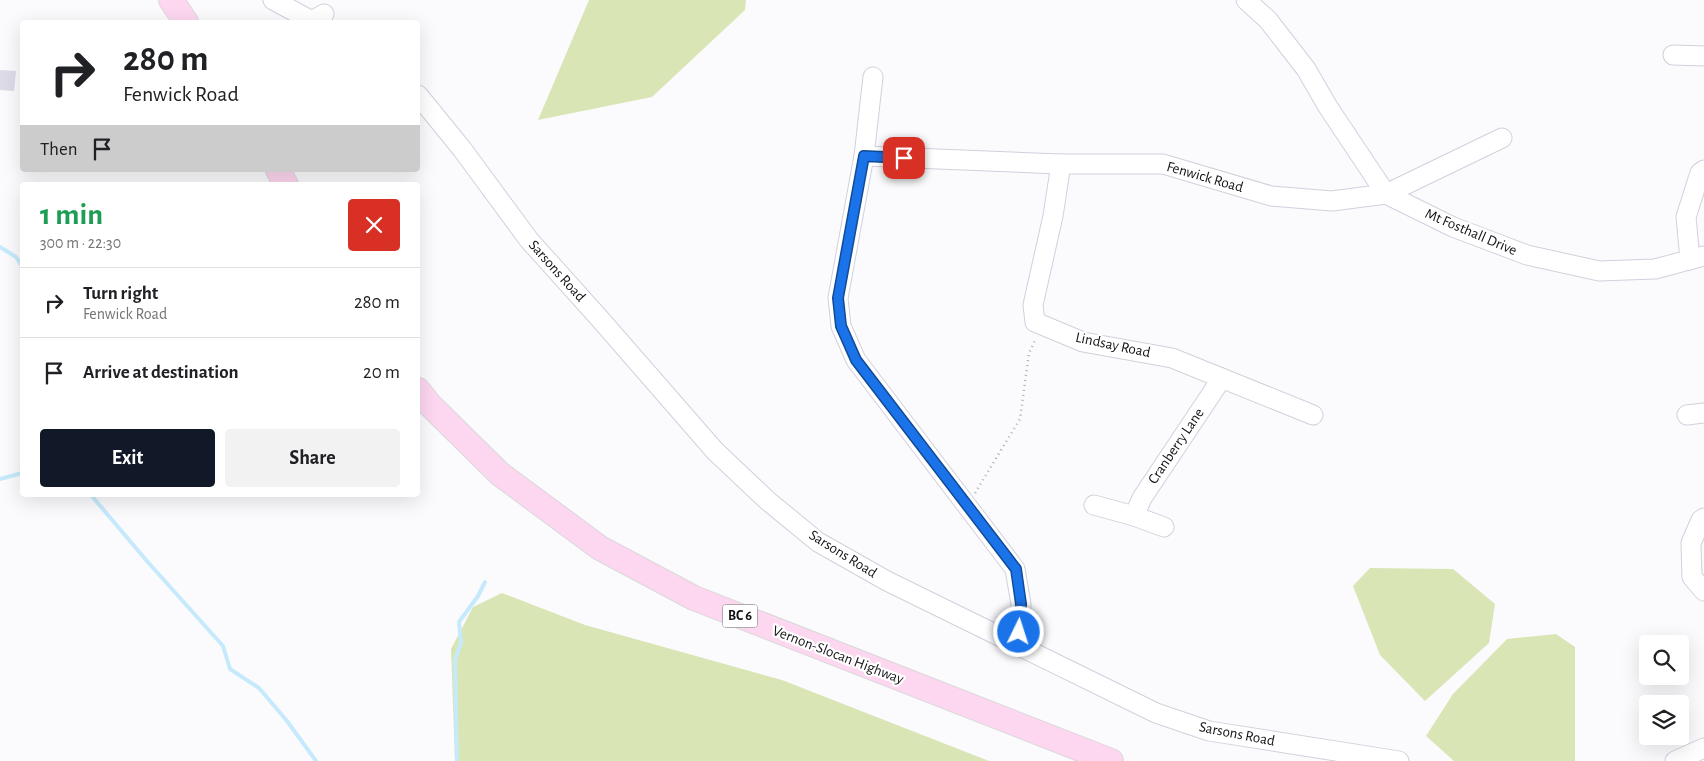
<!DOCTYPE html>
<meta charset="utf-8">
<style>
:root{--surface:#fff;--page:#f2f2f2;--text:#202124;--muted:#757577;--line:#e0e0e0;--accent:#111827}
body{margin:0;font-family:"Alegreya Sans",sans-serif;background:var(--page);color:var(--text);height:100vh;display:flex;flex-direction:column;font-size:19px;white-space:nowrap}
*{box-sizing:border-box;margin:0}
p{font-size:16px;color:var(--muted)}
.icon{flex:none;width:28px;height:28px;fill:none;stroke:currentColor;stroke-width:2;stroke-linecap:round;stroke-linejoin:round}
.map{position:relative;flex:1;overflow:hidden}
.sheet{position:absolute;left:20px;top:182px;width:400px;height:315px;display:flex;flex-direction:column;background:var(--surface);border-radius:5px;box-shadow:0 5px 20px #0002}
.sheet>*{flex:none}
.banner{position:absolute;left:20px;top:20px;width:400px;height:152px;border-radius:5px;box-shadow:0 5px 20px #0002;background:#fff;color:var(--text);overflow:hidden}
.controls{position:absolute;left:1639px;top:635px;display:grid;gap:10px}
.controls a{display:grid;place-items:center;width:50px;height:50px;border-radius:5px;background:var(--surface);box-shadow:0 5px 20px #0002;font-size:25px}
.pin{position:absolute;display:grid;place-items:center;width:42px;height:42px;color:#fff;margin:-21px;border-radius:10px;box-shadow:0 2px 8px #0006}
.me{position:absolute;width:55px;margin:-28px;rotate:4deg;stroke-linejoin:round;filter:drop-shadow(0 0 4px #0008)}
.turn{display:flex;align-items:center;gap:18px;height:105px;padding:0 20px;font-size:22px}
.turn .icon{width:65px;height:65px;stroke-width:2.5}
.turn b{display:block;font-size:35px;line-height:42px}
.then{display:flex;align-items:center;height:48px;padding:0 20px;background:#0003;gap:10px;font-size:19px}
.round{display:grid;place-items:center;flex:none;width:52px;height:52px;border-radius:5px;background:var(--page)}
.summary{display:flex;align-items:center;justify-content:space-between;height:85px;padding:0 20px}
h1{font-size:30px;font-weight:700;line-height:38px;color:#1e9e55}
.primary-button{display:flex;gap:10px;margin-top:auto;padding:10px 20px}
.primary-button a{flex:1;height:58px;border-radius:5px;background:var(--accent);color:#fff;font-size:20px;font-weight:700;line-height:58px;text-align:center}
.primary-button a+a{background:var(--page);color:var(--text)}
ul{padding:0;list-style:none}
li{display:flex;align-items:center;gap:15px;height:70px;padding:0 20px;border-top:1px solid var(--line)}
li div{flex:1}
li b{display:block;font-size:19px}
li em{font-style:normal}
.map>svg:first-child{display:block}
.green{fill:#d9e5b5}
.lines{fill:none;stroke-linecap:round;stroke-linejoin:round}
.stream{stroke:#c6eafc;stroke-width:4}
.building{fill:#dddbe8}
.minor-casing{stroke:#d2d0dd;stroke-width:21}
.major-casing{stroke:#d9d9da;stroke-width:26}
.path{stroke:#aeaeb1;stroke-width:2.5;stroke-dasharray:1 4;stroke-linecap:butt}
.minor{stroke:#fff;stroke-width:19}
.major{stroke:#fdd6ef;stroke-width:24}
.route-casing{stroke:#114b97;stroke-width:12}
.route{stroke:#1a73e8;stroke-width:9}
.labels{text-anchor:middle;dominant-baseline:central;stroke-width:4.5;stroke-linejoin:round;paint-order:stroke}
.shield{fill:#fff;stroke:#59595c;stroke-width:1}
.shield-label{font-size:14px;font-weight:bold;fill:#121216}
.street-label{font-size:15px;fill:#121216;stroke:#fff}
</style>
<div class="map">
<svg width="1704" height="761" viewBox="0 0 1704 761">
<rect width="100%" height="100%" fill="#fbfbfe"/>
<!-- green -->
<g class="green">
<path d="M589 0H746L745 10 652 97 538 120Z"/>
<path d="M1370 568 1453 569 1495 604 1489 643 1425 701 1380 655 1353 586Z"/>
<path d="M502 593 585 625 782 680 989 761H455L451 649 473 607Z"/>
<path d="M1556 634 1575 647V761H1454L1426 736 1453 694 1507 639Z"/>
</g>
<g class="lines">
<!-- stream -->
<g class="stream">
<path d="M0 247 16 257 22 266"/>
<path d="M0 479 22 473"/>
<path d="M91 495 146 560 223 646 230 669 259 688 287 721 316 761"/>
<path d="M457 761 455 660 461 643 459 622 478 596 485 582"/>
</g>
</g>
<!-- building -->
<path class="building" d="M0 70 16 71 14 91 0 90Z"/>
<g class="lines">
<!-- minor casing -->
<g class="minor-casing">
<g id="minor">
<path d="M273 0 312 21 324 14"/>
<path d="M1246 0 1268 20 1306 69 1328 107 1386 194 1453 227 1527 255 1599 271 1655 269 1704 256"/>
<path d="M1673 55 1704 56"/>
<path d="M873 77 864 156 838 298 841 326 856 360 1015 569 1021 604 1018 646"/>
<path d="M418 95 462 149 529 240 600 319 715 451 768 501 818 542 887 581 1156 713 1209 731 1399 761"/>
<path d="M864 156 1061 164H1163L1271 196 1332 201 1386 194 1502 138"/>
<path d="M1061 164 1053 216 1033 305 1035 322 1083 342 1172 358 1313 415"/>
<path d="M1690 260 1686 217 1700 173 1704 170"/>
<path d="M1687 415 1704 413"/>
<path d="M1094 505 1134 516 1164 527"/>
<path d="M1134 516 1142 498 1222 378"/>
<path d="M1704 518 1701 520 1691 543 1692 577 1704 591"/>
<path d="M1675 761 1704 748"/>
</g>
</g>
<!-- major casing -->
<g class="major-casing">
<g id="major">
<path d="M171 0 186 22"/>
<path d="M278 170 286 185"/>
<path d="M418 390 430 405 500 474 600 548 694 598 1111 761"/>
</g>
</g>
<!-- path -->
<path class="path" d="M975 493 1020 419 1029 353 1036 338"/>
<!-- minor -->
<use href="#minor" class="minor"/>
<!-- major -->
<use href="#major" class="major"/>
</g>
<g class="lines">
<!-- route casing -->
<g class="route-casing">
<path id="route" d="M904 158 864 156 838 298 841 326 856 360 1016 569 1021 604 1019 632"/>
</g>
<!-- route -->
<use href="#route" class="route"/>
</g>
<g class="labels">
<!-- shield labels -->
<rect class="shield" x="722.5" y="604.5" width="35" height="23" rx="4"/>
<g class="shield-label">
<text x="740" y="616">BC 6</text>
</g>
<!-- street labels -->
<g class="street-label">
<text transform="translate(1205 177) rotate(16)">Fenwick Road</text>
<text transform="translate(1471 232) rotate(23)">Mt Fosthall Drive</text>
<text transform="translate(557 271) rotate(48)">Sarsons Road</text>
<text transform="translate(1113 345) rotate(12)">Lindsay Road</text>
<text transform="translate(1176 446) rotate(-56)">Cranberry Lane</text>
<text transform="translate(843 554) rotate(32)">Sarsons Road</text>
<text transform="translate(838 655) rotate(21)">Vernon-Slocan Highway</text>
<text transform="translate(1237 734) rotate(11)">Sarsons Road</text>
</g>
</g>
</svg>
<div class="controls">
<a><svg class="icon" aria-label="search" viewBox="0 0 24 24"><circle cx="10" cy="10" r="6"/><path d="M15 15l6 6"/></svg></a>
<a><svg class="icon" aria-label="layers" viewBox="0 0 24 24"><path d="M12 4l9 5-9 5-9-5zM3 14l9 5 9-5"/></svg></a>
</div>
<div class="pin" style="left:904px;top:158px;background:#d93025"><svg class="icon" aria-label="arrive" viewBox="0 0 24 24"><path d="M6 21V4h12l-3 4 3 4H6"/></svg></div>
<svg class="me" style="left:1019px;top:632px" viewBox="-20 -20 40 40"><circle r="17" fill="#1a73e8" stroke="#fff" stroke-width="3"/><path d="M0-11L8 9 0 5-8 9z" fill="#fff"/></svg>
<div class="banner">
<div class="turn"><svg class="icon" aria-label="right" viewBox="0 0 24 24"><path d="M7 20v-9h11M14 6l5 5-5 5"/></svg><div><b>280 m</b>Fenwick Road</div></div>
<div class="then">Then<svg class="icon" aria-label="arrive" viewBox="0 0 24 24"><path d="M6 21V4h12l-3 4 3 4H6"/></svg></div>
</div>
<section class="sheet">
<div class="summary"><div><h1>1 min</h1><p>300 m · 22:30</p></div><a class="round" style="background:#d93025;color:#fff"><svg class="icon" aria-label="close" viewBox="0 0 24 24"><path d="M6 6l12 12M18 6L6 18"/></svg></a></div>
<ul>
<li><svg class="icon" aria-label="right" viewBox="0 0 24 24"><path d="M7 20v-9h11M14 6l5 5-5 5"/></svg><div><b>Turn right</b><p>Fenwick Road</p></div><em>280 m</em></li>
<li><svg class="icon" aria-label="arrive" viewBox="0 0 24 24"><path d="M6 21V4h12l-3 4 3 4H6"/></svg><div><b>Arrive at destination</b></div><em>20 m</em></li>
</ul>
<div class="primary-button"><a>Exit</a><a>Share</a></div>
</section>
</div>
